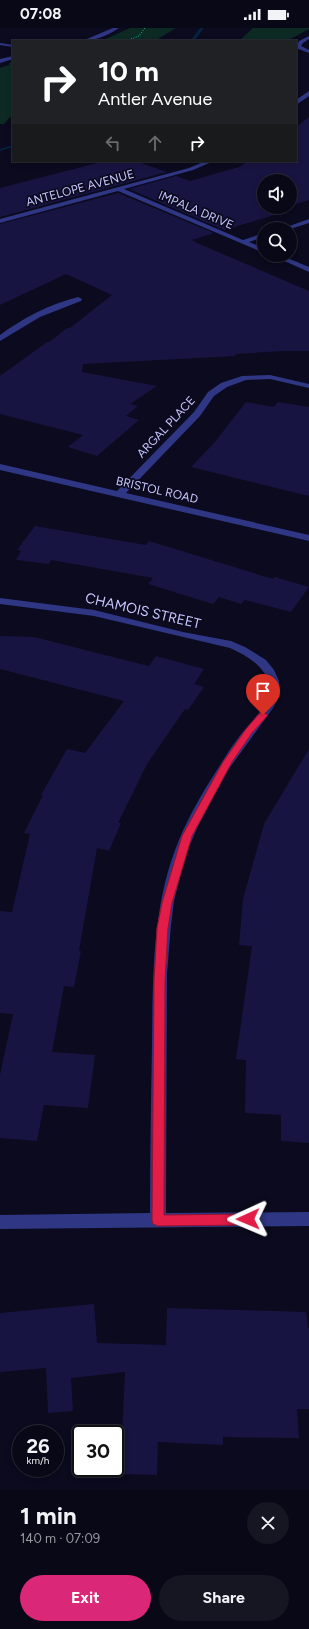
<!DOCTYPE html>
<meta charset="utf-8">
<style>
:root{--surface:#080816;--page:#161623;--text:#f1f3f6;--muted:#989aa1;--line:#292935;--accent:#db2777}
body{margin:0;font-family:Figtree,sans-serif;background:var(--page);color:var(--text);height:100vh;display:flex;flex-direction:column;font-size:15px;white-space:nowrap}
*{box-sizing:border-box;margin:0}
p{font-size:13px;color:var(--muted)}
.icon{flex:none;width:22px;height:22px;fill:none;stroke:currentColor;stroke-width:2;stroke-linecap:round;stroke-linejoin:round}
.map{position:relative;height:1461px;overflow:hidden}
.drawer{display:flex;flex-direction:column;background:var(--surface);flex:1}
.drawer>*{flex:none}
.guide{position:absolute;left:12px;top:12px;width:285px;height:122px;border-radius:0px;box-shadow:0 2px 6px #0003,0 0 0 1px var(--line);background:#202124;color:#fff;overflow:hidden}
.fabs{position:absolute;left:257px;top:146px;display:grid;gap:8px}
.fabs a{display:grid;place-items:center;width:40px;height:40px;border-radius:50%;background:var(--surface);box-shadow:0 2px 6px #0003,0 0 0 1px var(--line);font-size:20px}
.speed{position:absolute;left:12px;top:1397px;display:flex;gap:8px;font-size:20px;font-weight:700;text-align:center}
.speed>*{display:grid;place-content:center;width:52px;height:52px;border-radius:50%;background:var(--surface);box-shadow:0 2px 6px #0003,0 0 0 1px var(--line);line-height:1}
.speed small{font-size:10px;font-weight:400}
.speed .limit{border:2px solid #111;border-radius:6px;background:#fff;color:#111}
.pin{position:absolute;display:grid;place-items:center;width:34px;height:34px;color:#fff;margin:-41px -17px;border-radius:50% 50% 50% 0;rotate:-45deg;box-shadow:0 0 4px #0007}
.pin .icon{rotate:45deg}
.me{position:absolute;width:44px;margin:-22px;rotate:269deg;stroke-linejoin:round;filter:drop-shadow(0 0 3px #0008)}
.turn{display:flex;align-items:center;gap:14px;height:84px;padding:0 20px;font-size:18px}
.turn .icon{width:52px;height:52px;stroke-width:2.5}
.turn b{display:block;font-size:28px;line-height:34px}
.lanes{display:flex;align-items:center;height:38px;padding:0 20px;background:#0003;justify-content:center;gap:20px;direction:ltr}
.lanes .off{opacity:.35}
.round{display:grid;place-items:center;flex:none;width:42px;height:42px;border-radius:21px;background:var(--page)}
.head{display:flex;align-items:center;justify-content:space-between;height:68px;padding:0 20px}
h1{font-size:24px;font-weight:700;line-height:30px}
.cta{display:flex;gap:8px;margin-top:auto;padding:8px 20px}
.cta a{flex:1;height:46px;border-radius:24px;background:var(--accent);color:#fff;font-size:16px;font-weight:700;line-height:46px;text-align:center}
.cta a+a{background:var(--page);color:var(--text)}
.status{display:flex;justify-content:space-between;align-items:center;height:28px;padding:0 20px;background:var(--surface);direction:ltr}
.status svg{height:11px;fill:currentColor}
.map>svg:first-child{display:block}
.green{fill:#0c2924}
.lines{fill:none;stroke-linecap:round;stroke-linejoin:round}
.stream{fill:#062241;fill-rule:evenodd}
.building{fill:#181441}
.path{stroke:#20ba9e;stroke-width:1;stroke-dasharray:1 1.5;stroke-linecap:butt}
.minor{fill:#2f3683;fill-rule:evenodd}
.route{fill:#e11d48;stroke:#92132f}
.labels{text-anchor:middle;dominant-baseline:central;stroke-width:3.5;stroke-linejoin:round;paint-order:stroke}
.far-street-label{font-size:12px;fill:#c7c7ff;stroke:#0b0a1e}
.street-label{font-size:14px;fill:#c7c7ff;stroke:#0b0a1e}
</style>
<div class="status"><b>07:08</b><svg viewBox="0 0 49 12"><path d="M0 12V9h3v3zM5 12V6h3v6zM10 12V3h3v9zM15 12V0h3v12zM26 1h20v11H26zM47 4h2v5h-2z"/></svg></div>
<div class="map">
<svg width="309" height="1461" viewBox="0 0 309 1461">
<rect width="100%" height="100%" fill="#0b0a1e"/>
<!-- green -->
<g class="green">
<path d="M130 0H176L155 13H101Z"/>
<path d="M253 0H309V1L287 13H235L241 11Z"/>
<path d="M13 34V86L4 96H0V40L9 37V35Z"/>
</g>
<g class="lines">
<!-- stream -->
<g class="stream">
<path d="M200 0H204L194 13H190Z"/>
<path d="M13 117V119L0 123V121Z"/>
</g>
</g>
<!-- building -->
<g class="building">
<path d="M309 89V172L290 178V153H264V179H287L275 183 281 185 224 202 129 161 176 148 190 153 239 139 248 133H296V99Z"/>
<path d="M105 133H135L167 144 0 189V160Z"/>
<path d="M118 165 214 205 192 212 197 215 309 263V323H283L235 326 236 328 83 336 82 344 157 358 130 376 138 378 126 388 139 392 97 428 68 419 83 407 0 386V348L47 314H49L67 300H70L112 267 66 246 0 277V196Z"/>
<path d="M246 374 274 379 278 374 309 379V468L191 439 214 415Z"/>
<path d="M35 498 146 517 149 513 273 551 275 549 309 559 291 584 245 572 241 576 219 569 213 576 148 556 153 550 51 532 49 536 16 532 21 523 17 522Z"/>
<path d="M0 608 34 609 149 638 156 628 204 641 194 656 204 659 188 682 185 681 147 736 118 795H121L109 823 97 820 79 923H81L74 959 64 958 52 1024 95 1027 88 1080 44 1077 37 1113 0 1110V1047L13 986 0 985V883L12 884 30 806 24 805 43 767H41L67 721 85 725 124 673 0 641Z"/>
<path d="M309 721V1115L281 1113V1087L245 1085 246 1032 236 1031 252 918 239 917 243 871 264 796Z"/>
<path d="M94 1276 97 1315 166 1317 167 1280 306 1284 308 1300H309V1381H297L299 1410 223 1409V1417L158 1414 157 1447 120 1446 125 1344 71 1350 73 1383 48 1385 46 1340 0 1344V1285Z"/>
</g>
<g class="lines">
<!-- path -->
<path class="path" d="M131 11 139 8 145 0"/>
<!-- minor -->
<g class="minor">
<path d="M113 0H119C109 7 94 13 82 13Z"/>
<path d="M309 8V11L303 15 301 18 309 22V25L296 20 299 13Z"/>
<path d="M0 15 13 17V19L0 17Z"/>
<path d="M13 28V31L0 35V31Z"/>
<path d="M309 63V68L296 77V72Z"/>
<path d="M206 133H214L193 142 124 161 243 212 264 205V209L249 214 264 220V225L118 163 0 195V191L189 140Z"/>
<path d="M309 191V195L290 201H281Z"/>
<path d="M271 227H280L309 239V244Z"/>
<path d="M78 269 82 271 81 273 40 289 0 313V307C23 290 50 276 78 269Z"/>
<path d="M270 347 309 356V360L270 351 246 352 227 359 214 368 200 388 126 465 309 507V513L0 442V436L117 463 194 384 208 364 221 355 242 348Z"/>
<path d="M0 570 94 582 183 604 231 613 245 619 266 632 274 642 279 653 280 667 273 680 228 742 198 798 186 826 174 873 171 897 167 946 166 1185 309 1184V1198L0 1201V1187L150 1185C150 1129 151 1072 152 1016 153 947 152 877 179 812 189 788 202 765 217 742 224 731 231 719 239 709 249 695 270 678 269 660 268 639 247 628 230 620L94 588 0 576Z"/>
</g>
</g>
<!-- route -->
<path class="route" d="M263 684 268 687 252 705 232 734 192 808 172 875 168 900 165 953 164 1187 248 1186 253 1187 255 1191 253 1195 248 1197 158 1198 153 1196 152 1192 154 953 157 900 162 875 182 808 223 734 246 701 260 685Z"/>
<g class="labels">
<!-- far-street labels -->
<g class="far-street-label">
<text transform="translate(80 160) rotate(-15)">ANTELOPE AVENUE</text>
<text transform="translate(196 182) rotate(23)">IMPALA DRIVE</text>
<text transform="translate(166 399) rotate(-47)">ARGAL PLACE</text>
<text transform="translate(157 462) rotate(13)">BRISTOL ROAD</text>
</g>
<!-- street labels -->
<g class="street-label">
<text transform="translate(143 583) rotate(13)">CHAMOIS STREET</text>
</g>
</g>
</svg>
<div class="fabs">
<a><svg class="icon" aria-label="sound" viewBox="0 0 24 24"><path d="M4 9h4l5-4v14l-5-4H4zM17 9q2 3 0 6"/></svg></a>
<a><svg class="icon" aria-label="search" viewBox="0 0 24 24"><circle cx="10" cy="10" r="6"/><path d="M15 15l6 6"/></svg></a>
</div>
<div class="speed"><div>26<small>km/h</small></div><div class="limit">30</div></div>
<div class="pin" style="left:263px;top:687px;background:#d93025"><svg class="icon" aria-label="arrive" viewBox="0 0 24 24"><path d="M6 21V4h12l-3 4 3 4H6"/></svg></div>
<svg class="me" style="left:248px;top:1191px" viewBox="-20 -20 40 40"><path d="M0-17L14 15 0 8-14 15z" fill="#e11d48" stroke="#fff" stroke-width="4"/></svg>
<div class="guide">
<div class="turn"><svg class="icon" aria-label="right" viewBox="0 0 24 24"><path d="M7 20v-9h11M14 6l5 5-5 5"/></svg><div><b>10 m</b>Antler Avenue</div></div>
<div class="lanes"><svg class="icon off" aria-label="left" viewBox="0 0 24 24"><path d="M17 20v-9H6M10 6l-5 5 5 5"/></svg><svg class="icon off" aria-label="ahead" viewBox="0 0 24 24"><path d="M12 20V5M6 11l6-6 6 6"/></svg><svg class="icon" aria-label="right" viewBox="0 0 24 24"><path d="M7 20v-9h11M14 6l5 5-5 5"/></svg></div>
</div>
</div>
<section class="drawer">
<div class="head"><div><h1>1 min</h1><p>140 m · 07:09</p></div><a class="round"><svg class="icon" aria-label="close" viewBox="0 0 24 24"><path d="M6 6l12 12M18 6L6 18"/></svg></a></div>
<div class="cta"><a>Exit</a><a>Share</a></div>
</section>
